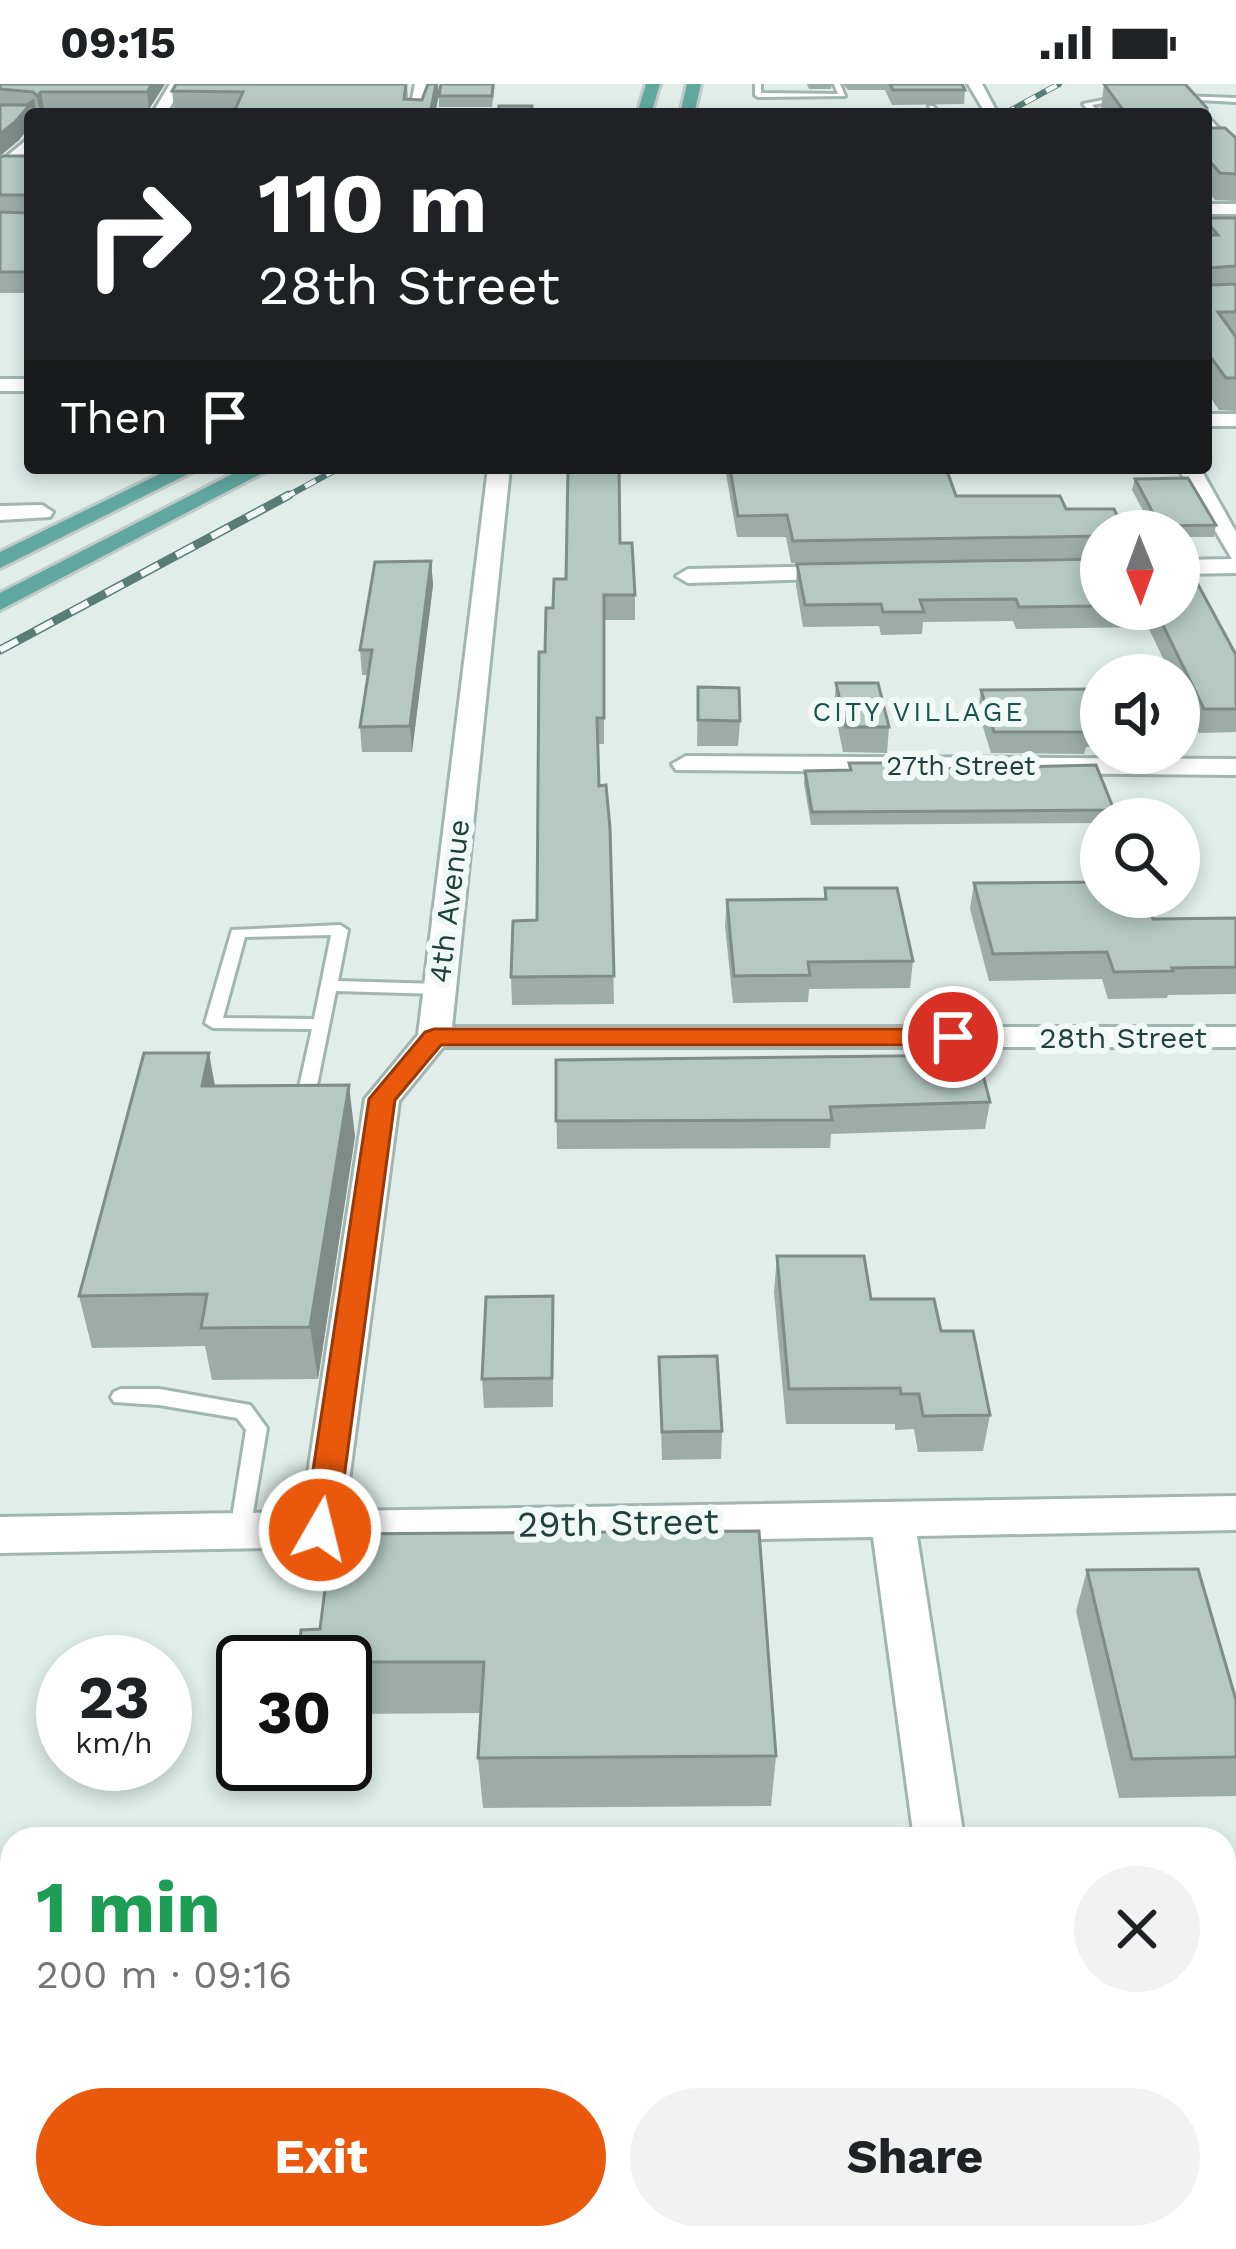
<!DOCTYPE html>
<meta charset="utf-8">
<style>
:root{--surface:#fff;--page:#f2f2f2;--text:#202124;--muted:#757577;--accent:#ea580c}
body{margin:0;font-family:"Work Sans",sans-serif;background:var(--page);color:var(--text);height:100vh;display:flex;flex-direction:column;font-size:45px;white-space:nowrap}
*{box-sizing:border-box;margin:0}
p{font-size:39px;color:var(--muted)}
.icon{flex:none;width:66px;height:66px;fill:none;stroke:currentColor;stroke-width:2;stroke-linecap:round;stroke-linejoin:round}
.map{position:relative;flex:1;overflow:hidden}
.details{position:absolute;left:0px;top:1743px;width:1236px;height:423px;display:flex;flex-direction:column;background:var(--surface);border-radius:36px 36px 0 0;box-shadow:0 6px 18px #0003}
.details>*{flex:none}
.top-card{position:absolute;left:24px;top:24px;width:1188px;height:366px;border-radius:12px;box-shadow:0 6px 18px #0003;background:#202124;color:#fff;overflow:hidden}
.needle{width:78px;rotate:179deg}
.controls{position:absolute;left:1080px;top:426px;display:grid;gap:24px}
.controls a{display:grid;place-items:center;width:120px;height:120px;border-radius:50%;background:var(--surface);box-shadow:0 6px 18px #0003;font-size:60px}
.speed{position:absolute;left:36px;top:1551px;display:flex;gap:24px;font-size:60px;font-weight:700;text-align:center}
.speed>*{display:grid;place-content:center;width:156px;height:156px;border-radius:50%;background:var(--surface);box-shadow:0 6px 18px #0003;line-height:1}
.speed small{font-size:30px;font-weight:400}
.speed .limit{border:6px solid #111;border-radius:18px;background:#fff;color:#111}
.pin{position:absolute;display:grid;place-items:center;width:102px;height:102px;color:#fff;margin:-51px;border:6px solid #fff;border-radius:50%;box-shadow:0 3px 12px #0007}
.me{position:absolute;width:132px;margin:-66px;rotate:8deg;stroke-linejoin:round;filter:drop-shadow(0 0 9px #0008)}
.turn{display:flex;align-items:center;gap:42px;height:252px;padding:0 36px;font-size:54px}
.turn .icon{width:156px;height:156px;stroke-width:2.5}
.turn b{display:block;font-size:84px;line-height:102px}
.then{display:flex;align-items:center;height:114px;padding:0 36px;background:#0003;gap:24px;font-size:45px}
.round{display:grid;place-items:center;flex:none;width:126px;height:126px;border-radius:63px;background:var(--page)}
.summary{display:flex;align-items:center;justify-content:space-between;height:204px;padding:0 36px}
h1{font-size:72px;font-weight:700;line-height:90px;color:#1e9e55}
.cta{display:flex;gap:24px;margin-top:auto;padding:24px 36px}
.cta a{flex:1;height:138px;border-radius:72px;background:var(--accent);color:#fff;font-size:48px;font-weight:700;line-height:138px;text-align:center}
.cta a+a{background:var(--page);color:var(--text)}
.status{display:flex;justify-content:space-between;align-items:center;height:84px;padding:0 60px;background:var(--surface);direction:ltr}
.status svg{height:33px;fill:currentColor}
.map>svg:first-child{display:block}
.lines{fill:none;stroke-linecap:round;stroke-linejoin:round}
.lane-casing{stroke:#a2b6b1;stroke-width:6}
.street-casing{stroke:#a2b6b1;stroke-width:6}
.primary-casing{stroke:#c0cac8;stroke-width:6}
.lane{fill:#fff;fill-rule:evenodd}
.street{fill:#fff;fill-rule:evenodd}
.primary{fill:#60a89e;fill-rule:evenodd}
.rail-far1-casing{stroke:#597c76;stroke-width:6}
.rail-casing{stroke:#597c76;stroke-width:9}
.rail-far1{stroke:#f1f9f6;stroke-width:4.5;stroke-dasharray:12;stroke-linecap:butt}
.rail{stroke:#f1f9f6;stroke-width:6;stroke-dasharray:20;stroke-linecap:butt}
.wall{fill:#9caca7}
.shaded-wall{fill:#7f8c88}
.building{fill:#b5c8c2;stroke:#7f8c88;stroke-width:3}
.route{fill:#ea580c;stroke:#983908;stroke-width:3}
.labels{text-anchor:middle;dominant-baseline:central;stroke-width:12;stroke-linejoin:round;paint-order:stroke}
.far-neighbourhood-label{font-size:27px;letter-spacing:3px;fill:#18544d;stroke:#f1f9f6}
.far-street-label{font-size:27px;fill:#1f403b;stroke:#f1f9f6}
.street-label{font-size:30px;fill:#1f403b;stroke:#f1f9f6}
.near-street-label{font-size:36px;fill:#1f403b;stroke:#f1f9f6}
</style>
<div class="status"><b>09:15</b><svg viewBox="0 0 49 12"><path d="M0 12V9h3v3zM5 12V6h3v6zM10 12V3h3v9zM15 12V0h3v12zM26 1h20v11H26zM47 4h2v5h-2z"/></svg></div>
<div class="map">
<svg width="1236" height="2165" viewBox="0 0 1236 2165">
<rect width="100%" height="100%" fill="#e0ede9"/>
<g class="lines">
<!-- lane casing -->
<g class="lane-casing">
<g id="lane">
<path d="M755 0H761V9L838 10 834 0H840L845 12 758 13 755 11Z"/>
<path d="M1124 12 1126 15 1092 21 1100 30H1092L1083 20Z"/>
<path d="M1179 12 1236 14V18L1181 15Z"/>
<path d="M929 22H933L940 30H932Z"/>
<path d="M1206 31 1228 54V58H1222L1206 38Z"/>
<path d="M340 841 348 846 338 897 439 900 447 905 439 910 336 907 313 1021 304 1027 295 1021 312 945 213 944 205 939 232 846ZM331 851 314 935 223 934 245 853Z"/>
<path d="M121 1305H159L250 1321 267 1344 249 1453 241 1456 233 1453 230 1447 246 1346 237 1334 159 1321 114 1318 111 1313 114 1308Z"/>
</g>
</g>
<!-- street casing -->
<g class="street-casing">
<g id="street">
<path d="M170 0H184L166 30H152Z"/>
<path d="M415 0H429L423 30H409Z"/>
<path d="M968 0H982L998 30H986Z"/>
<path d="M30 53V65L0 91V78Z"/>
<rect x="1206" y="120" width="30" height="10"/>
<rect x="0" y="295" width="30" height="12"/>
<rect x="1206" y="330" width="30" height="12"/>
<path d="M488 384H510L452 943H1236V963H443L399 1017 345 1427 1236 1412V1446L917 1452 964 1755H914L873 1453 0 1469V1433L302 1428 365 1015 418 951Z"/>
<path d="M1178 384H1200L1236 448V489L1179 490V476L1232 475Z"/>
<path d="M42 421 53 428 50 433 0 436V422Z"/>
<path d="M845 482 853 484V494L688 499 676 492 688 485Z"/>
<path d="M686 672 1236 675V691L676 686 672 680Z"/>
<path d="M968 2154H1026L1028 2165H970Z"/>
</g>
</g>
<!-- primary casing -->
<g class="primary-casing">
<g id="primary">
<path d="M646 0H660L651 30H637Z"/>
<path d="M687 0H701L694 30H680Z"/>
<path d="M172 384H200L0 484V468Z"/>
<path d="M244 384H272L0 526V509Z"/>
</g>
</g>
<!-- lane -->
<use href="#lane" class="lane"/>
<!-- street -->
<use href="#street" class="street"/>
<!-- primary -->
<use href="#primary" class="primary"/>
<!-- rail-far1 casing -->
<g class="rail-far1-casing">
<g id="rail-far1">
<path d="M1004 30 1059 0"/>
<path d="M284 414 339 384"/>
</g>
</g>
<!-- rail casing -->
<g class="rail-casing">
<path id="rail" d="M0 566 289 411"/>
</g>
<!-- rail-far1 -->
<use href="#rail-far1" class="rail-far1"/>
<!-- rail -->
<use href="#rail" class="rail"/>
</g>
<!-- wall -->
<g class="wall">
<path d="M0 0H165L149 25 44 26 41 30 36 26 19 56 0 72Z"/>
<path d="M176 0H407L408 15 435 30 174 25 172 7Z"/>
<path d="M495 0 492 23H439V12Z"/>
<path d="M807 0H832L831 5H809Z"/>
<path d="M843 0H962L965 6 964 20 892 21 885 6H848Z"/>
<path d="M1104 0H1185L1207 24 1208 44H1225L1236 54V117L1215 116 1206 105V30H1105L1101 24Z"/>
<path d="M30 72V209H0V74Z"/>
<path d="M1206 134H1236V327L1219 326 1206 307Z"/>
<path d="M725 384H946L956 412 1066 425 1101 447V474L791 479 786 453H737Z"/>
<path d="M1135 395 1216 441 1214 453H1179V447H1154L1132 406Z"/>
<path d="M620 459 635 511V536H604V660H598L599 702 610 744 614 920 512 921 511 893 537 836 545 568 553 524 566 495Z"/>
<path d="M1101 475V525H1179L1236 571V648L1199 649 1179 607V591H1171L1148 543 1016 545 1013 537 923 538 922 550 881 551 879 542 803 543 796 502 797 480Z"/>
<path d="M431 477 433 501 412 668H362L360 643 368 591H362L360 566Z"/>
<path d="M836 599 889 643 887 669 843 668 834 624Z"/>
<path d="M698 603 740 637 738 662H697Z"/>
<path d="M981 606 1101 617V663H1086L1084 670 991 669 978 627Z"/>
<path d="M849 679 895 686 1114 726 1112 735H1101V739L811 741 804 700 805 687 849 686Z"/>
<path d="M974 799 1153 835 1236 834V910L1168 911 1167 914 1108 915 1102 895 989 897 970 825Z"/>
<path d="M825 804 913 877 910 904 809 905 808 918 733 919 725 842 727 816 824 815Z"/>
<path d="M556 976 990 1018 985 1045 831 1050 830 1064 557 1065Z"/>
<path d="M215 1002 355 1052 318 1295 212 1296 205 1262 92 1264 79 1212Z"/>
<path d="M777 1172 941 1247 990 1331 983 1367 918 1368 914 1345 895 1346V1340H786L774 1208Z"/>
<path d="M553 1212V1323L484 1324 482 1295Z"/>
<path d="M659 1273 722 1347 721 1375 662 1376Z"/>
<path d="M332 1450 776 1672 771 1722 483 1724 478 1674 481 1629 345 1630V1578Z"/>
<path d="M1087 1486 1236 1616V1712L1119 1714 1076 1527Z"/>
<path d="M0 1954H12V2154L8 2062H0Z"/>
</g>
<!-- shaded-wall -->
<g class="shaded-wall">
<path d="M152 0H165L149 25 147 8Z"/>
<path d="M436 0H438L439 11 435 30H430Z"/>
<path d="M41 8 44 26 40 30 37 12Z"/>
<path d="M34 16 37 30H30V43L19 56 0 72V50Z"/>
<path d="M431 477 433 501 412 668 410 642Z"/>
<path d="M209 969 218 1019 202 1002Z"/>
<path d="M349 1001 355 1052 318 1295 310 1243Z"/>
<path d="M113 2154H127L125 2165H111Z"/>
</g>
<!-- building -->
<g class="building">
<path d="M0 0H152L147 8H41L37 12 33 8 0 5Z"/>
<path d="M176 0H406L404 15 422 16 428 0H436L430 30H233L243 8 172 7Z"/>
<path d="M441 0H493L492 12H439Z"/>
<path d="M890 0H962L965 6H893Z"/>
<path d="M1104 0H1185L1207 24 1208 44H1225L1236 54V90L1220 89 1206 73V30H1126Z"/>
<path d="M34 16 15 38 0 50V21H27Z"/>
<path d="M499 22H532L531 30H498Z"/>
<path d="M3 72H30V114L26 111H0V74Z"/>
<path d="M30 117V188H0V128L26 129Z"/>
<path d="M1206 134H1236V182L1208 184 1207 197 1212 201 1236 200V228H1218L1236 253V294H1226L1206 267V151H1218L1206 137Z"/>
<path d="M568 384H619L620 459H632L635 511H604V634H597L599 702 606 701 610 744 614 892 511 893 513 837 537 836 539 568H545L546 524H553L554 495H566Z"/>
<path d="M730 384H946L956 412H1060L1066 425H1114L1125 447H1101V452L793 457 787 431 738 432Z"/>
<path d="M1188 394 1216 441 1160 442 1135 395Z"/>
<path d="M1101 475V522L1019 523 1016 515 920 516 924 528H883L881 520 805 521 797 480Z"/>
<path d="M431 477 410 642 360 643 372 566H360L375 478Z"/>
<path d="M1179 495H1195L1236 571V625H1204L1155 525H1179Z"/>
<path d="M836 599H878L889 643H846Z"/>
<path d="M698 603 739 604 740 637 698 636Z"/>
<path d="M1096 605 1101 617V641L1086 642 1088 648H994L981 606Z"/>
<path d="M849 679H894L895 686 1096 681 1114 726 812 728 805 687 851 686Z"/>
<path d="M1101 798V813H1144L1153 835 1236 834V883L1172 884 1173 887 1114 888 1107 868 993 870 974 799Z"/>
<path d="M825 804H897L913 877 808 878 810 891 734 892 727 816 826 815Z"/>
<path d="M144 969H209L202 1002 349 1001 310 1243 201 1244 207 1210 79 1212Z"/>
<path d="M978 971 990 1018 830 1023 832 1036 556 1037V976Z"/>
<path d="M777 1172H864L871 1215H934L941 1247H973L990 1331 923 1332 919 1310H901L900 1304 789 1305Z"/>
<path d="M553 1212 552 1294 482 1295 486 1213Z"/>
<path d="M717 1272 722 1347 662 1348 659 1273Z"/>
<path d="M759 1447 776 1672 478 1674 484 1578H297L301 1546 320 1545 332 1450Z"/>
<path d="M1198 1485 1236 1616V1673L1132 1675 1087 1486Z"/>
<rect x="0" y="1954" width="12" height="84"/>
<path d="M12 2045V2154H113L111 2165H0V2103Z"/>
<path d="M323 2154H717L718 2165H322Z"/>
</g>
<!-- route -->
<path class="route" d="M434 945H953L965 953 953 961H441L395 1016 337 1446 332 1455 320 1459 309 1455 304 1446 369 1015 425 948Z"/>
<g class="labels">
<!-- far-neighbourhood labels -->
<g class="far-neighbourhood-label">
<text x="919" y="628">CITY VILLAGE</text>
</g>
<!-- far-street labels -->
<g class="far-street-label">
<text x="961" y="682">27th Street</text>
</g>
<!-- street labels -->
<g class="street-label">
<text transform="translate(449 817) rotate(-83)">4th Avenue</text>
<text x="1123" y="953">28th Street</text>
</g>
<!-- near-street labels -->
<g class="near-street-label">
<text transform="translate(618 1439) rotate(-1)">29th Street</text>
</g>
</g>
</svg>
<div class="controls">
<a><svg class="needle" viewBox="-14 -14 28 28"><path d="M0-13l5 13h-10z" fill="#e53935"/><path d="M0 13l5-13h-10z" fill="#757577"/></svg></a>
<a><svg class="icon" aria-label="sound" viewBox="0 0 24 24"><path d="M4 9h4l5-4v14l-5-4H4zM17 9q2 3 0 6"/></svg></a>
<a><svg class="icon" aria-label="search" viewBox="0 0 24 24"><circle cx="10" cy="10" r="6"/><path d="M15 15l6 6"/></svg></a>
</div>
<div class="speed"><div>23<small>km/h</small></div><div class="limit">30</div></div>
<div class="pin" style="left:953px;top:953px;background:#d93025"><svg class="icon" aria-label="arrive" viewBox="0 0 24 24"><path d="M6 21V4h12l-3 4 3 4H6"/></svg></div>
<svg class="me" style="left:320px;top:1446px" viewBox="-20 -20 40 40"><circle r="17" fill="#ea580c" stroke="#fff" stroke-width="3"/><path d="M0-11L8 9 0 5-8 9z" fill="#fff"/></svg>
<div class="top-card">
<div class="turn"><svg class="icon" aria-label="right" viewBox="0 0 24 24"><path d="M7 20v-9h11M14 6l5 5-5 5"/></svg><div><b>110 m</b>28th Street</div></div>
<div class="then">Then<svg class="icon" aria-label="arrive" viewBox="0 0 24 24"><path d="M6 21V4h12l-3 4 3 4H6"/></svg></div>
</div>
<section class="details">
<div class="summary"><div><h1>1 min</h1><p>200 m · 09:16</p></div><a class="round"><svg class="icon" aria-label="close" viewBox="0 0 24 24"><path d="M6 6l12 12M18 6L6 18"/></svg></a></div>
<div class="cta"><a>Exit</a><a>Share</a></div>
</section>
</div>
